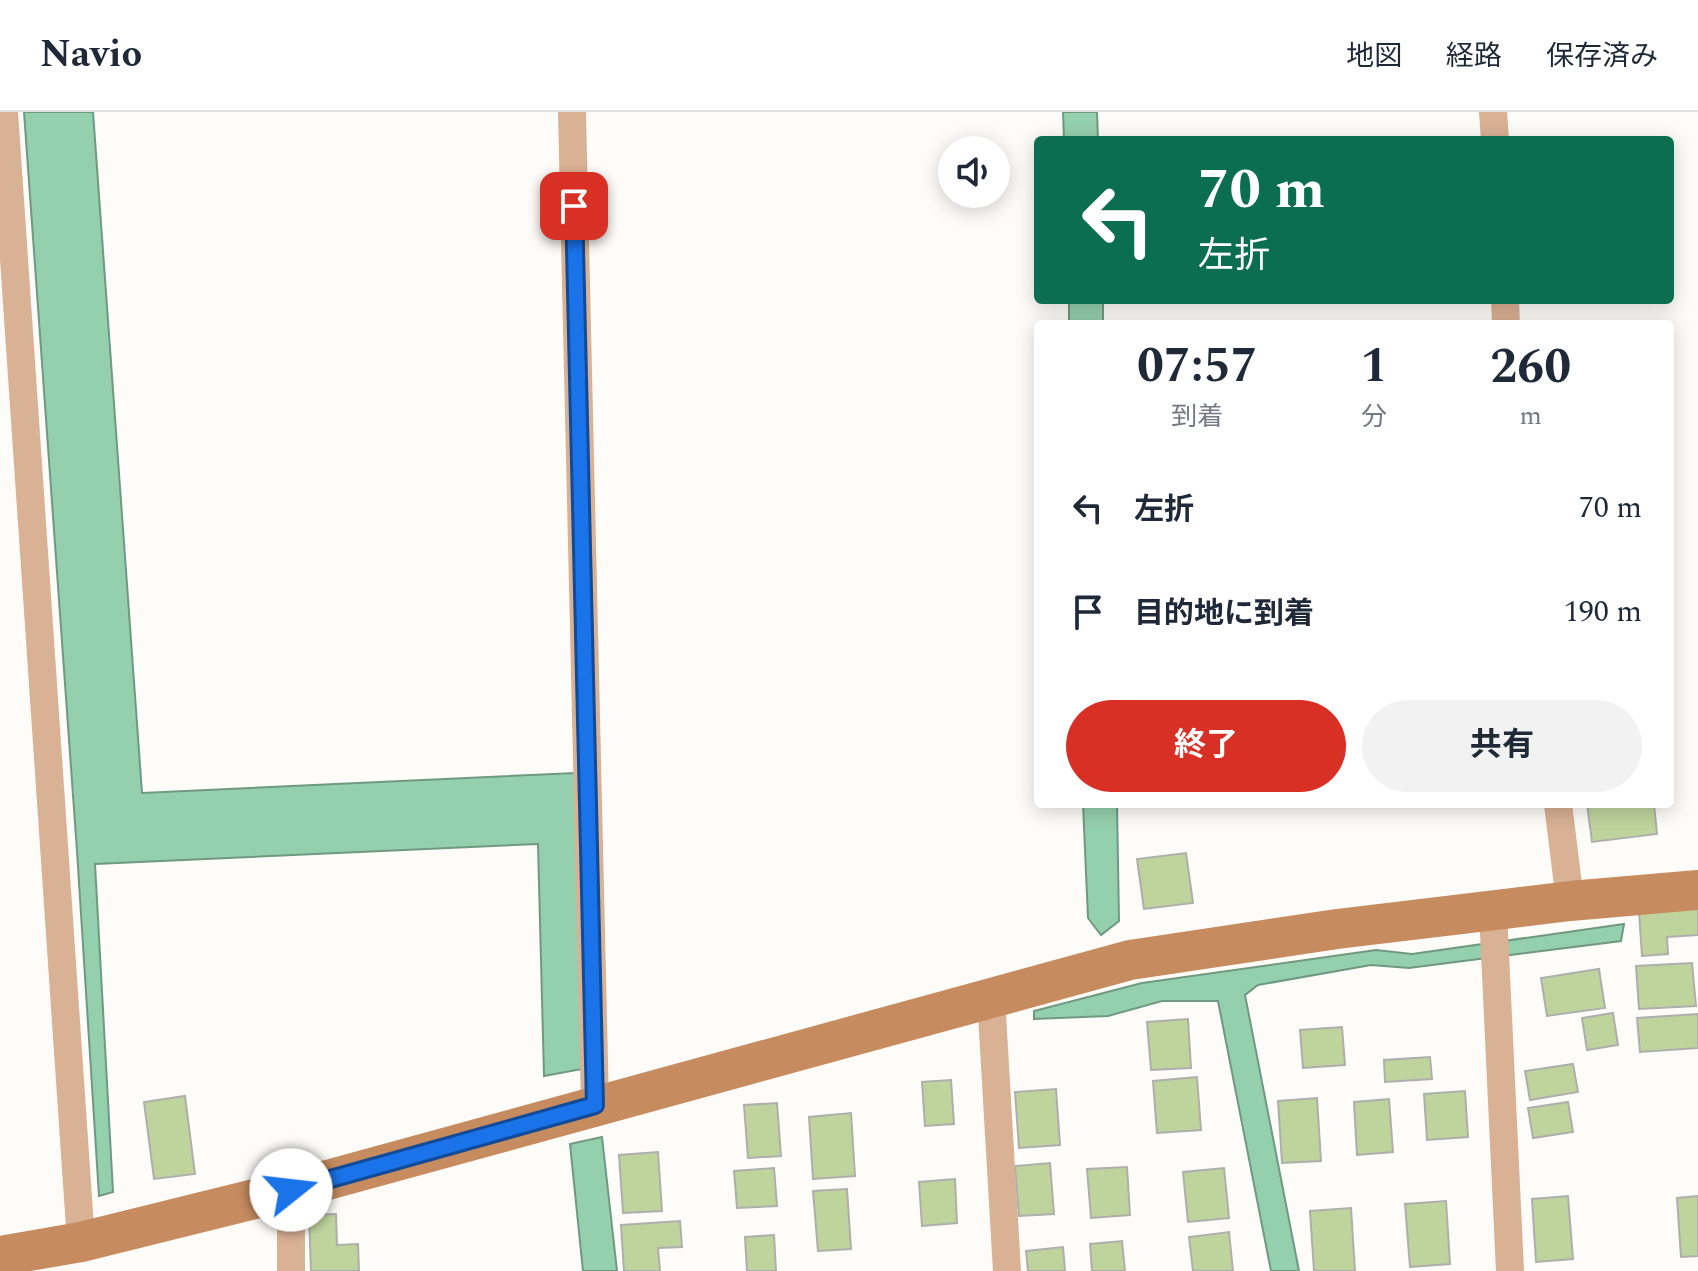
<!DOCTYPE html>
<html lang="ja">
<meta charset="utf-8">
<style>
:root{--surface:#fff;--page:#f2f2f3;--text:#1f2937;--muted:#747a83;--line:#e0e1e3;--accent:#d93025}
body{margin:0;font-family:Spectral,"Noto Sans JP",serif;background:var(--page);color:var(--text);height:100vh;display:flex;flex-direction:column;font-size:30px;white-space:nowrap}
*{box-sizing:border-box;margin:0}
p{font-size:26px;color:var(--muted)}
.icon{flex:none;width:44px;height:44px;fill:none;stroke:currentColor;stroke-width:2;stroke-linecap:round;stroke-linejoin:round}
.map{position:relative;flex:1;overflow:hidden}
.sheet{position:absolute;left:1034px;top:208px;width:640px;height:488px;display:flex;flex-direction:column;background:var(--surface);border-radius:8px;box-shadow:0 4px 20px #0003}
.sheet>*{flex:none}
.top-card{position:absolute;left:1034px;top:24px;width:640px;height:168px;border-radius:8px;box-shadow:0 4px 20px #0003;background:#0b6e4f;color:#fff;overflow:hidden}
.tools{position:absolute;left:938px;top:24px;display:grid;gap:16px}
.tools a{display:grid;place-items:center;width:72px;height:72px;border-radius:50%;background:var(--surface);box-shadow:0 4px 20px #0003;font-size:40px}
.pin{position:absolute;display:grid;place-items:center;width:68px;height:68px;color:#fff;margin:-34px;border-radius:16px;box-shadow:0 4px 12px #0006}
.me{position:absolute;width:88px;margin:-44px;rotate:74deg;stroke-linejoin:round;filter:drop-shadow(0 0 6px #0008)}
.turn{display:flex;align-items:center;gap:28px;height:168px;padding:0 32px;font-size:36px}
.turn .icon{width:104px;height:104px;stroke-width:2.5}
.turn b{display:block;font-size:56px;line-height:68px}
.eta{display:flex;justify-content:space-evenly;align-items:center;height:136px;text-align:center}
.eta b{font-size:48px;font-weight:700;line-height:56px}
.button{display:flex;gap:16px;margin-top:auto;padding:16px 32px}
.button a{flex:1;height:92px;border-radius:48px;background:var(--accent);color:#fff;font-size:32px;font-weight:700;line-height:92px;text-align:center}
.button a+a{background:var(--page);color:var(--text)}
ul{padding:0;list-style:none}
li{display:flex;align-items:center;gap:24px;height:104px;padding:0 32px}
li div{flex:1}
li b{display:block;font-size:30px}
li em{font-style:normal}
header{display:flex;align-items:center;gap:48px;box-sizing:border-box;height:112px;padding:0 40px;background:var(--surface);border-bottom:2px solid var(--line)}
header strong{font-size:38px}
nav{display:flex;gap:44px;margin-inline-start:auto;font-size:28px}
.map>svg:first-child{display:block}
.water{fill:#95d0ae;stroke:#709981;stroke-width:2}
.building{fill:#bfd49d;stroke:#aeafac;stroke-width:2}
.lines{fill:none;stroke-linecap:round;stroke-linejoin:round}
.street{stroke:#d9b194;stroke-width:28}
.secondary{stroke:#c68b5f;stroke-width:40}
.route-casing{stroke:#114b97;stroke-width:20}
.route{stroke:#1a73e8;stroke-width:14}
</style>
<header>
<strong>Navio</strong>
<nav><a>地図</a><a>経路</a><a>保存済み</a></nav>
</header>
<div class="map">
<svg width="1698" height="1159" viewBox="0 0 1698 1159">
<rect width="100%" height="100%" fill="#fdfcf8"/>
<!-- water -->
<g class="water">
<path d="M24 0H93L142 681 575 661 582 957 544 964 538 732 95 752 113 1080 99 1084 77 739Z"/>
<path d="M1063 0H1097L1098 28H1064Z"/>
<rect x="1069" y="188" width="34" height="24"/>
<path d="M1083 692H1117L1119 809 1101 823 1088 806Z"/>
<path d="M1624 812 1621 829 1409 856 1371 853 1258 873 1245 883 1299 1159H1271L1218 889H1162L1108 904 1034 907V899L1142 871 1376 838 1412 842Z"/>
<path d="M602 1025 617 1159H583L570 1032Z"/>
</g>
<!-- building -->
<g class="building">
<path d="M1587 692H1654L1657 722 1592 730Z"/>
<path d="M1186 741 1193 791 1144 797 1137 747Z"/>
<path d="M1698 796V823L1667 825 1668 842 1642 844 1639 800Z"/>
<path d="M1692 851 1696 894 1639 897 1636 854Z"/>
<path d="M1599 857 1605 896 1547 904 1541 866Z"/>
<path d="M1613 901 1618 933 1587 938 1582 906Z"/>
<path d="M1698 902V936L1640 940 1637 906Z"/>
<path d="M1188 907 1191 956 1151 958 1147 910Z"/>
<path d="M1342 915 1345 953 1303 956 1300 918Z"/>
<path d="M1430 945 1432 967 1385 970 1384 948Z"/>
<path d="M1573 952 1578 980 1530 988 1525 959Z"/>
<path d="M1197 965 1201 1018 1157 1021 1153 969Z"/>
<path d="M951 968 954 1012 925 1014 922 970Z"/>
<path d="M1056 977 1060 1033 1019 1036 1015 980Z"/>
<path d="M1465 979 1468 1025 1427 1028 1424 982Z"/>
<path d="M185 984 195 1062 154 1067 144 990Z"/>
<path d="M1317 986 1321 1049 1282 1051 1278 989Z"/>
<path d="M1389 987 1393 1040 1357 1043 1354 990Z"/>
<path d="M1568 990 1573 1020 1533 1026 1528 996Z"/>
<path d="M777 991 781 1044 748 1046 744 993Z"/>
<path d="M851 1001 855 1064 813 1067 809 1005Z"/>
<path d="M658 1040 662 1099 623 1101 619 1043Z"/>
<path d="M1050 1051 1054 1102 1019 1104 1015 1054Z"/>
<path d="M1127 1055 1130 1103 1091 1106 1087 1057Z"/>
<path d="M774 1056 777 1094 737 1096 734 1059Z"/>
<path d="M1224 1056 1229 1106 1188 1110 1183 1060Z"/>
<path d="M955 1067 957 1111 922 1114 919 1070Z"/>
<path d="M847 1077 851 1137 818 1139 813 1079Z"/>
<path d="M1568 1084 1573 1147 1536 1150 1532 1087Z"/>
<path d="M1698 1084V1144L1681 1145 1677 1086Z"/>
<path d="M1446 1089 1450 1152 1410 1155 1405 1092Z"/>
<path d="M1351 1096 1355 1159H1314L1310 1099Z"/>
<path d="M336 1102 337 1133 358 1132 359 1159H311L309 1103Z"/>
<path d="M680 1109 682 1135 658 1136 660 1159H624L621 1113Z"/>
<path d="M1229 1120 1233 1159H1193L1189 1125Z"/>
<path d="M774 1123 776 1159H747L745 1125Z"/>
<path d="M1122 1129 1125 1159H1092L1090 1132Z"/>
<path d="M1063 1135 1065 1159H1028L1026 1139Z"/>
</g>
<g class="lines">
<!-- street -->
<g class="street">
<path d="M4 0 81 1130"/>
<path d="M572 0 595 993"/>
<path d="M1493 0 1495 28"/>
<path d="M1505 188 1506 212"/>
<path d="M1558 692 1570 789"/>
<path d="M1493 799 1510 1159"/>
<path d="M991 885 1007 1159"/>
<path d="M291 1078V1159"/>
</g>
<!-- secondary -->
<path class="secondary" d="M0 1144 81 1130 291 1078 1130 848 1337 817 1570 789 1698 778"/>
</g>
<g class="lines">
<!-- route casing -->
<g class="route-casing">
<path id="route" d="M291 1078 595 993 574 94"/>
</g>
<!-- route -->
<use href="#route" class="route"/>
</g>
</svg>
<div class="tools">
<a><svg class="icon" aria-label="sound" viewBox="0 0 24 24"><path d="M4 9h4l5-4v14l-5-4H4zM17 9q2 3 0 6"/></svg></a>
</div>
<div class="pin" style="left:574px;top:94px;background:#d93025"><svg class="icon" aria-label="arrive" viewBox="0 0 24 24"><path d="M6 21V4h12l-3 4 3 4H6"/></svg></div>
<svg class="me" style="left:291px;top:1078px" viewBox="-20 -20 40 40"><circle r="19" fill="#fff"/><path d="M0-13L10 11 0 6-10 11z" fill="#1a73e8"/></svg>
<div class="top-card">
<div class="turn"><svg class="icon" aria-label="left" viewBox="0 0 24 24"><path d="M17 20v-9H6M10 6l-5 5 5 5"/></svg><div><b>70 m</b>左折</div></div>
</div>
<section class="sheet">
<div class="eta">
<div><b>07:57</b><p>到着</p></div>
<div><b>1</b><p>分</p></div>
<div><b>260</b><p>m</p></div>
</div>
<ul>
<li><svg class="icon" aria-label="left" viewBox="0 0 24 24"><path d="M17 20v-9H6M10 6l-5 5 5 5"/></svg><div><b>左折</b></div><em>70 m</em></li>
<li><svg class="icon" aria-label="arrive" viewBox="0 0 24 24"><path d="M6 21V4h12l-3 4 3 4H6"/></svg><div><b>目的地に到着</b></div><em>190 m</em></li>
</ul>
<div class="button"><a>終了</a><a>共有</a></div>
</section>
</div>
